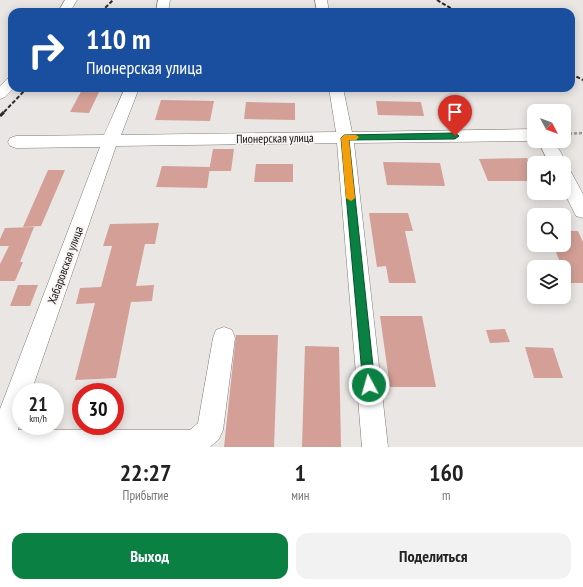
<!DOCTYPE html>
<html lang="ru">
<meta charset="utf-8">
<style>
:root{--surface:#fff;--page:#f2f2f2;--text:#222;--muted:#767676;--accent:#0b8043}
body{margin:0;font-family:"PT Sans Narrow",sans-serif;background:var(--page);color:var(--text);height:100vh;display:flex;flex-direction:column;font-size:15px;white-space:nowrap}
*{box-sizing:border-box;margin:0}
p{font-size:13px;color:var(--muted)}
.icon{flex:none;width:22px;height:22px;fill:none;stroke:currentColor;stroke-width:2;stroke-linecap:round;stroke-linejoin:round}
.map{position:relative;height:447px;overflow:hidden}
.drawer{display:flex;flex-direction:column;background:var(--surface);flex:1}
.drawer>*{flex:none}
.guide{position:absolute;left:8px;top:8px;width:567px;height:84px;border-radius:12px;box-shadow:0 2px 10px #0003;background:#1a4fa0;color:#fff;overflow:hidden}
.needle{width:26px;rotate:131deg}
.fabs{position:absolute;left:527px;top:104px;display:grid;gap:8px}
.fabs a{display:grid;place-items:center;width:44px;height:44px;border-radius:8px;background:var(--surface);box-shadow:0 2px 10px #0003;font-size:20px}
.speed{position:absolute;left:12px;top:383px;display:flex;gap:8px;font-size:20px;font-weight:700;text-align:center}
.speed>*{display:grid;place-content:center;width:52px;height:52px;border-radius:50%;background:var(--surface);box-shadow:0 2px 10px #0003;line-height:1}
.speed small{font-size:10px;font-weight:400}
.speed .limit{border:6px solid #d22;background:#fff;color:#111}
.pin{position:absolute;display:grid;place-items:center;width:34px;height:34px;color:#fff;margin:-41px -17px;border-radius:50% 50% 50% 0;rotate:-45deg;box-shadow:0 0 4px #0007}
.pin .icon{rotate:45deg}
.me{position:absolute;width:44px;margin:-22px;rotate:354deg;stroke-linejoin:round;filter:drop-shadow(0 0 3px #0008)}
.turn{display:flex;align-items:center;gap:14px;height:84px;padding:0 12px;font-size:18px}
.turn .icon{width:52px;height:52px;stroke-width:2.5}
.turn b{display:block;font-size:28px;line-height:34px}
.eta{display:flex;justify-content:space-evenly;align-items:center;height:68px;text-align:center}
.eta b{font-size:24px;font-weight:800;line-height:28px}
.primary-button{display:flex;gap:8px;margin-top:auto;padding:8px 12px}
.primary-button a{flex:1;height:46px;border-radius:12px;background:var(--accent);color:#fff;font-size:16px;font-weight:800;line-height:46px;text-align:center}
.primary-button a+a{background:var(--page);color:var(--text)}
.map>svg:first-child{display:block}
.building{fill:#d39f96}
.lines{fill:none;stroke-linecap:round;stroke-linejoin:round}
.minor-casing{stroke:#7e7b79;stroke-width:1}
.path{stroke:#999695;stroke-width:2.5;stroke-dasharray:3 2;stroke-linecap:butt}
.minor{fill:#fff;fill-rule:evenodd}
.rail-far1{stroke:#2b2929;stroke-width:2;stroke-dasharray:4 2;stroke-linecap:butt}
.rail{stroke:#2b2929;stroke-width:3;stroke-dasharray:5.5 3;stroke-linecap:butt}
.route{fill:#0b8043;stroke:#07532c}
.slow{fill:#f59e0b}
.labels{text-anchor:middle;dominant-baseline:central;stroke-width:3.5;stroke-linejoin:round;paint-order:stroke}
.street-label{font-size:12px;fill:#121010;stroke:#f7f3f1}
</style>
<div class="map">
<svg width="583" height="447" viewBox="0 0 583 447">
<rect width="100%" height="100%" fill="#e9e6e4"/>
<!-- building -->
<g class="building">
<path d="M83 88H101L89 113 70 112Z"/>
<path d="M161 100 214 101 210 121 155 120Z"/>
<path d="M376 101 421 102 424 116 378 115Z"/>
<path d="M246 102 295 103V120L244 119Z"/>
<path d="M213 149H234L231 171H209Z"/>
<path d="M527 158 534 173V181H488L479 159Z"/>
<path d="M383 162 440 163 445 186 387 185Z"/>
<path d="M256 164H293V182H254Z"/>
<path d="M162 166 210 167 207 188 156 187Z"/>
<path d="M48 170H65L41 226 23 227Z"/>
<path d="M369 213H408L413 231H405L416 283H389L386 266 377 267Z"/>
<path d="M159 223 155 244H145L136 286 154 285 152 301 131 302 116 378 75 380 95 303 76 304 80 288 101 287 112 246H103L110 224Z"/>
<path d="M34 227 20 262H23L15 281H0V264L9 246H0V239L5 228Z"/>
<path d="M564 231H578L583 242V283H569L564 267H562L553 245H564Z"/>
<path d="M18 285H38L30 306H10Z"/>
<path d="M380 316H422L436 387H390Z"/>
<path d="M505 329 510 342 490 343 486 330Z"/>
<path d="M236 335H278L274 447H224Z"/>
<path d="M305 346 339 347 341 447H302Z"/>
<path d="M525 347 553 348 563 378H534Z"/>
</g>
<g class="lines">
<!-- minor casing -->
<g class="minor-casing">
<g id="minor">
<path d="M65 0H77L70 12H58Z"/>
<path d="M158 0H170L168 12H156Z"/>
<path d="M315 0H327L329 12H317Z"/>
<path d="M12 78V88H14L5 97 0 99V86L7 79Z"/>
<path d="M125 88H139L121 135 336 132 329 88H343L352 132 534 129V141L354 143 388 447H362L337 143 116 146 31 392H21V420L18 430H190L198 423 213 338 216 330 224 327 232 330 235 338 223 430 219 439 210 447H0V409L100 147 16 148 10 146 8 142 10 138 16 136 104 135Z"/>
<path d="M538 141H554L567 163 564 167V163H549Z"/>
<path d="M564 169 570 170 583 194V218L576 216 564 192Z"/>
</g>
</g>
<!-- path -->
<path class="path" d="M564 134 583 133"/>
<!-- minor -->
<use href="#minor" class="minor"/>
<!-- rail-far1 -->
<g class="rail-far1">
<path d="M437 0 457 12"/>
<path d="M101 12 113 0"/>
<path d="M571 74 583 80"/>
<path d="M4 112 27 88"/>
</g>
<!-- rail -->
<path class="rail" d="M0 116 5 111"/>
</g>
<!-- route -->
<path class="route" d="M455 133 459 136 455 139 349 140 375 385 373 389 369 391 365 389 363 385 341 138 344 135Z"/>
<!-- slow -->
<path class="slow" d="M344 135H356L359 137 356 140H349L355 198 351 201 346 198 341 138Z"/>
<g class="labels">
<!-- street labels -->
<g class="street-label">
<text transform="translate(275 138) rotate(-1)">Пионерская улица</text>
<text transform="translate(65 265) rotate(-70)">Хабаровская улица</text>
</g>
</g>
</svg>
<div class="fabs">
<a><svg class="needle" viewBox="-14 -14 28 28"><path d="M0-13l5 13h-10z" fill="#e53935"/><path d="M0 13l5-13h-10z" fill="#767676"/></svg></a>
<a><svg class="icon" aria-label="sound" viewBox="0 0 24 24"><path d="M4 9h4l5-4v14l-5-4H4zM17 9q2 3 0 6"/></svg></a>
<a><svg class="icon" aria-label="search" viewBox="0 0 24 24"><circle cx="10" cy="10" r="6"/><path d="M15 15l6 6"/></svg></a>
<a><svg class="icon" aria-label="layers" viewBox="0 0 24 24"><path d="M12 4l9 5-9 5-9-5zM3 14l9 5 9-5"/></svg></a>
</div>
<div class="speed"><div>21<small>km/h</small></div><div class="limit">30</div></div>
<div class="pin" style="left:455px;top:136px;background:#d93025"><svg class="icon" aria-label="arrive" viewBox="0 0 24 24"><path d="M6 21V4h12l-3 4 3 4H6"/></svg></div>
<svg class="me" style="left:369px;top:385px" viewBox="-20 -20 40 40"><circle r="17" fill="#0b8043" stroke="#fff" stroke-width="3"/><path d="M0-11L8 9 0 5-8 9z" fill="#fff"/></svg>
<div class="guide">
<div class="turn"><svg class="icon" aria-label="right" viewBox="0 0 24 24"><path d="M7 20v-9h11M14 6l5 5-5 5"/></svg><div><b>110 m</b>Пионерская улица</div></div>
</div>
</div>
<section class="drawer">
<div class="eta">
<div><b>22:27</b><p>Прибытие</p></div>
<div><b>1</b><p>мин</p></div>
<div><b>160</b><p>m</p></div>
</div>
<div class="primary-button"><a>Выход</a><a>Поделиться</a></div>
</section>
